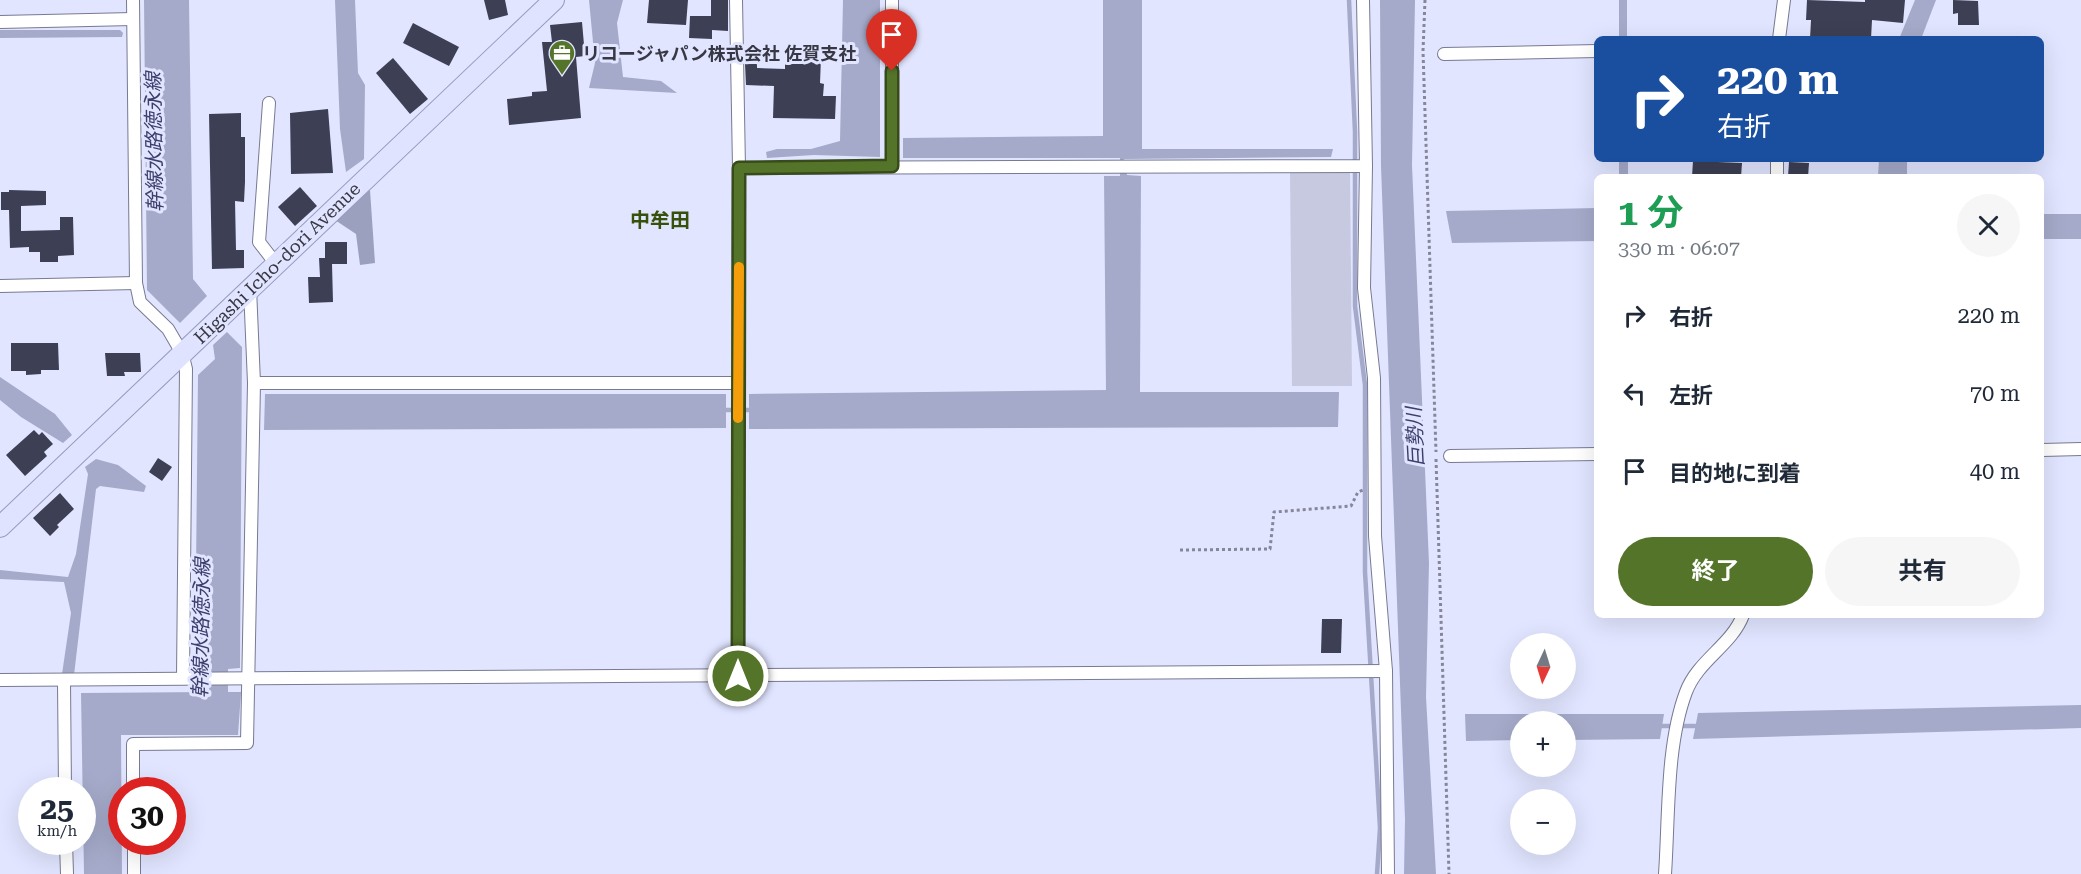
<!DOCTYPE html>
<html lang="ja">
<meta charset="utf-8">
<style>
:root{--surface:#fff;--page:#f6f6f7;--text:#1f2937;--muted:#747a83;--accent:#54742a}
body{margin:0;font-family:"Roboto Serif","Noto Sans JP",serif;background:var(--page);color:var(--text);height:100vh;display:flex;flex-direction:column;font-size:22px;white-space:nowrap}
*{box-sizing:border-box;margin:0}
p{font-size:20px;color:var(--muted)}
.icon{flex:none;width:33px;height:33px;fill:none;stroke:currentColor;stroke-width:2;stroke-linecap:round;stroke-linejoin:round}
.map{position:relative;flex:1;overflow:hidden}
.panel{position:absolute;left:1594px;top:174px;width:450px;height:444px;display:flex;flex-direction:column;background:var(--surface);border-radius:9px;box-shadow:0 6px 24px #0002}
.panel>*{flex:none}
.hud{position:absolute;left:1594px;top:36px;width:450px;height:126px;border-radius:9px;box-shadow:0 6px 24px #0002;background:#1a4fa0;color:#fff;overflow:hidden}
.needle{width:39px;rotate:184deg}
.fabs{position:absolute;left:1510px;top:633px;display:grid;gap:12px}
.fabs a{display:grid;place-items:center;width:66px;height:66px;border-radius:50%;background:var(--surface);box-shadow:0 6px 24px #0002;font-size:30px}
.speed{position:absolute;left:18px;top:777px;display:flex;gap:12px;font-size:30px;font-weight:700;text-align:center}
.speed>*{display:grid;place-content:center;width:78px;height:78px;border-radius:50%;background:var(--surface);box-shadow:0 6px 24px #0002;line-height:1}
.speed small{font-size:15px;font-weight:400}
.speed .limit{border:9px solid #d22;background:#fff;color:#111}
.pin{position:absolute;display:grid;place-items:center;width:51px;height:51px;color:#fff;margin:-62px -26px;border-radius:50% 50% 50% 0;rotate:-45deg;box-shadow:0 0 6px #0007}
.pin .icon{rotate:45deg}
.me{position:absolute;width:66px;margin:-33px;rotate:0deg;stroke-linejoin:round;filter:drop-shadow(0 0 4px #0008)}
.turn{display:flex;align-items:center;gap:21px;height:126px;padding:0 24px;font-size:27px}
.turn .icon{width:78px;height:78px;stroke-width:2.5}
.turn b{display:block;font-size:42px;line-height:51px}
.round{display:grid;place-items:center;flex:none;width:63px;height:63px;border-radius:32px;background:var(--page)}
.summary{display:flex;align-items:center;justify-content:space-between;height:102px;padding:0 24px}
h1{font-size:36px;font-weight:700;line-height:45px;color:#1e9e55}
.primary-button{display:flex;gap:12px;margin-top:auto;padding:12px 24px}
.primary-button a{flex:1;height:69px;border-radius:36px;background:var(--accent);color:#fff;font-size:24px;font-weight:700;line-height:69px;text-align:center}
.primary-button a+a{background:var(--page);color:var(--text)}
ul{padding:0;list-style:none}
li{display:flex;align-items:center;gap:18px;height:78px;padding:0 24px}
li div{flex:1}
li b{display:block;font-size:22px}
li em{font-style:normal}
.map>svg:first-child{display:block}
.green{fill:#c6c9df}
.forest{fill:#9ca0bf}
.water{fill:#a5aaca}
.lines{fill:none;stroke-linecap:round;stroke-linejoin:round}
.stream{stroke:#a5aaca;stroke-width:4.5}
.building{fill:#3d3f54}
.minor-casing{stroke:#777a91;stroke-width:14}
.primary-casing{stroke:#979bbd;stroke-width:22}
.path{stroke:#858799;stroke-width:3;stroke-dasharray:3 3;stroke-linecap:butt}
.minor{stroke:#fff;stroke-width:12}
.primary{stroke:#e0e3ff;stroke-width:20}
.route-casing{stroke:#374b1b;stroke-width:15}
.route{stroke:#54742a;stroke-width:10}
.slow{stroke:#f59e0b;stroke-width:10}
.labels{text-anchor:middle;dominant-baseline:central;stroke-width:6;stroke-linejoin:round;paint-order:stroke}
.poi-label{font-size:18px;font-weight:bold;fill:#373843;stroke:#e1e5ff;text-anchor:start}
.street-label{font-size:18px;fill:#373843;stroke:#e1e5ff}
.water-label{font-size:20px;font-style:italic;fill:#3c3f6c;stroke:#e1e5ff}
.neighbourhood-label{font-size:20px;font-weight:bold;fill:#365109;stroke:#e1e5ff}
</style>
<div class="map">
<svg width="2081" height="874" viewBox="0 0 2081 874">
<rect width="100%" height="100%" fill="#e1e5ff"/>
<!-- green -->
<path class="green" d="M1290 171H1350L1352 386H1292Z"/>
<!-- forest -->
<path class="forest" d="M370 190 375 263 360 265 356 234 335 220Z"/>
<!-- water -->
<g class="water">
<path d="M144 0H189L193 279 207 296 180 323 147 290Z"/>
<path d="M335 0H355L358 73 365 85 364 159 346 172 340 129Z"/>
<path d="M589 0H623L617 23 623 77 661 81 677 93 589 88 595 63Z"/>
<path d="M843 0H880V157L814 155 767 158 766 152 777 149H811L840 141Z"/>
<path d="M1103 0H1142V149H1333L1331 157 1124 159 1127 175 1141 176 1140 392H1339L1338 427 749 429V394L1106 390 1104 176H1120V158H903V138L1103 136Z"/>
<path d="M1380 0H1415L1412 165 1429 563 1426 697 1436 874H1404L1405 819 1381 166Z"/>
<rect x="1619" y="0" width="8" height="39"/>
<path d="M1915 0H1936L1921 39H1899Z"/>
<path d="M0 30H120L123 33 122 37 0 38Z"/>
<rect x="1619" y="159" width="9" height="18"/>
<path d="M1879 159H1907V177H1878Z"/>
<path d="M1597 208V241L1452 243 1446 211Z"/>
<rect x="2042" y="214" width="39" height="25"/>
<path d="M227 332 242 347 240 668 228 669V692H241L238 735H121L122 874H84L81 693 209 692V668H195L198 375 215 359 213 345Z"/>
<path d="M0 377 55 414 72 435 63 443 21 417 0 400Z"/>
<path d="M265 394H726V428L264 430Z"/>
<path d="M96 459 118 465 146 486 144 492 100 486 96 489 74 675 62 674 71 613 64 582 0 579V570L68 577 76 554 88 474 85 467Z"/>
<path d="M2081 705V728L1693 739 1698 713Z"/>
<path d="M1465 714H1664L1660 739 1566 740V722H1521V740L1466 741Z"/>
</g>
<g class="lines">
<!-- stream -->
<g class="stream">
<path d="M1349 0 1355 132V306L1365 385V572L1380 828 1377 874"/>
<path d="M726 410H749"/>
<path d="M1662 726H1695"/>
</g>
</g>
<!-- building -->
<g class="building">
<path d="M484 0H505L508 15 489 20Z"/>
<path d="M649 0H688L686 25 647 23Z"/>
<path d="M711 0H728V31L712 30V39L689 38 690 16H711Z"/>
<path d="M1807 0 1865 2V0H1905L1903 23 1872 20 1871 39H1810L1811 20H1806Z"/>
<path d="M1953 0 1978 1 1979 25H1958V13L1953 14Z"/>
<path d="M582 22 585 56 576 57 581 118 509 125 507 99 532 96V92L547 91 542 42H552L550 25Z"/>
<path d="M413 23 459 47 449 66 403 43Z"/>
<path d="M785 57 821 58 820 83 824 84 823 96H836L835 119 773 118 774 86 746 85 745 64H757V68L785 69Z"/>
<path d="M393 58 428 99 410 114 376 73Z"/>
<path d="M328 109 333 173 291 174 290 113Z"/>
<path d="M241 113V137H245V182L244 202 235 201 236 250H244V268L212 269 209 114Z"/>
<path d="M1693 161 1742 163 1741 177H1692Z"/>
<path d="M1789 162 1809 163 1808 177H1788Z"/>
<path d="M300 187 317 206 295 226 278 207Z"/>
<path d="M9 190 46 191V205L21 206V231L60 230V217H73L74 255 58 256V262H40V252H29V247L10 248 9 210H1V192H9Z"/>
<path d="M325 242H347V264H332L333 302 309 303 308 277H320L319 258H325Z"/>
<path d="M11 343H58L59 370H41V374L26 375V371H11Z"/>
<path d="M105 353H140L141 372H124L125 376H107Z"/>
<path d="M34 430 39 435 42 432 53 444 44 452 47 456 25 476 6 455Z"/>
<path d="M158 458 172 467 162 481 149 472Z"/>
<path d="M60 493 74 509 57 525 59 527 50 536 33 518Z"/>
<path d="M1322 619H1342L1341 653H1321Z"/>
</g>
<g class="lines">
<!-- minor casing -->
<g class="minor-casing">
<g id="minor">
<path d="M133 0 136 283 140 302 168 329 182 353 186 369 183 678"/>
<path d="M736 0 739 168 738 676"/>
<path d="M892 0V166"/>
<path d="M0 22 133 19"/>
<path d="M1779 39 1784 0"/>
<path d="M1444 54 1598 51"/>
<path d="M269 103 259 242 276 264"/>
<path d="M1366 166 1364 288 1374 378 1375 536 1386 671 1388 874"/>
<path d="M739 168 1366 166 1363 0"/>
<path d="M1777 177V159"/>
<path d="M0 286 136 283"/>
<path d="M254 383H738"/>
<path d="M2042 450 2081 449"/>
<path d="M1450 456 1598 454"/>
<path d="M0 680 1386 671"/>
<path d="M64 682 65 790"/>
<path d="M133 790V744L247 743 254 383 250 288"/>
<path d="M66 842 67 874"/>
<path d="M134 842V874"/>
<path d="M1665 874C1669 817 1666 745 1686 692 1698 660 1732 645 1743 615"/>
</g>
</g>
<!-- primary casing -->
<g class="primary-casing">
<path id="primary" d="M0 527 554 0"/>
</g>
<!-- path -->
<g class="path">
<path d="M1425 0 1423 51 1436 452"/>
<path d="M1436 459 1449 874"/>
<path d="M1180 550 1270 549 1274 512 1351 506 1358 492 1363 490"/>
</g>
<!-- minor -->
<use href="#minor" class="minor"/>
<!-- primary -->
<use href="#primary" class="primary"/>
</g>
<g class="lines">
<!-- route casing -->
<g class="route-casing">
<path id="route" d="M738 676 739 168 892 166V71"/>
</g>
<!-- route -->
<use href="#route" class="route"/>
<!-- slow -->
<path class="slow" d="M738 418 739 267"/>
</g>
<!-- icons -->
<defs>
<g id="office-pin" transform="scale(1.35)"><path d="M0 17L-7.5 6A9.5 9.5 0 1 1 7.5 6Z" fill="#54742a" stroke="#e1e5ff"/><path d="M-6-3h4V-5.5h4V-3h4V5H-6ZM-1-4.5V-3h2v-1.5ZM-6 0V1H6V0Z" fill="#fff"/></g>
</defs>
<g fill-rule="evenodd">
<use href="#office-pin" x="562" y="53"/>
</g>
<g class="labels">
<!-- poi labels -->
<g class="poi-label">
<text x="582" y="53">リコージャパン株式会社 佐賀支社</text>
</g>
<!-- street labels -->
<g class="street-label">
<text transform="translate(277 263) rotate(-44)">Higashi Icho-dori Avenue</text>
</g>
<!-- water labels -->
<g class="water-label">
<text transform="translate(154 142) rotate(-91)">幹線水路徳永線</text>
<text transform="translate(1415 437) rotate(-93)">巨勢川</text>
<text transform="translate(201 628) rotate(-89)">幹線水路徳永線</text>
</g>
<!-- neighbourhood labels -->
<g class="neighbourhood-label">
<text x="660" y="220">中牟田</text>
</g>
</g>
</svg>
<div class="fabs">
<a><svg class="needle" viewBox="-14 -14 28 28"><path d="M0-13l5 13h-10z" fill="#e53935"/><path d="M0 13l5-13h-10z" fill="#747a83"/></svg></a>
<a>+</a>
<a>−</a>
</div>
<div class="speed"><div>25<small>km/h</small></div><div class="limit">30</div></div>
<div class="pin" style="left:892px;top:71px;background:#d93025"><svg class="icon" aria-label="arrive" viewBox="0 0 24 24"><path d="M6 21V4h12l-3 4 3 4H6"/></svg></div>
<svg class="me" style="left:738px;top:676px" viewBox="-20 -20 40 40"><circle r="17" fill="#54742a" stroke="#fff" stroke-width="3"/><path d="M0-11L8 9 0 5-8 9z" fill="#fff"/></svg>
<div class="hud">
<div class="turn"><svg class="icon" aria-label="right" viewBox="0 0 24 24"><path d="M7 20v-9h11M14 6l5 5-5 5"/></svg><div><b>220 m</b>右折</div></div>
</div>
<section class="panel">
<div class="summary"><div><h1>1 分</h1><p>330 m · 06:07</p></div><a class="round"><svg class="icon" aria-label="close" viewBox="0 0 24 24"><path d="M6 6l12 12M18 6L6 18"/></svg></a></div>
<ul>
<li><svg class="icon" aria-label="right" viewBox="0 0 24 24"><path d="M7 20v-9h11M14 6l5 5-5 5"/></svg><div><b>右折</b></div><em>220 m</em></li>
<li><svg class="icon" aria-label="left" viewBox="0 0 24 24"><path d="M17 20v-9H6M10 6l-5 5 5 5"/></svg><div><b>左折</b></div><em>70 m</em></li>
<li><svg class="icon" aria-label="arrive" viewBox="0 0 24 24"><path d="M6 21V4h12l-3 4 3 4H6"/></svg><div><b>目的地に到着</b></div><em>40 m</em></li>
</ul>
<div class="primary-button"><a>終了</a><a>共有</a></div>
</section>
</div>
